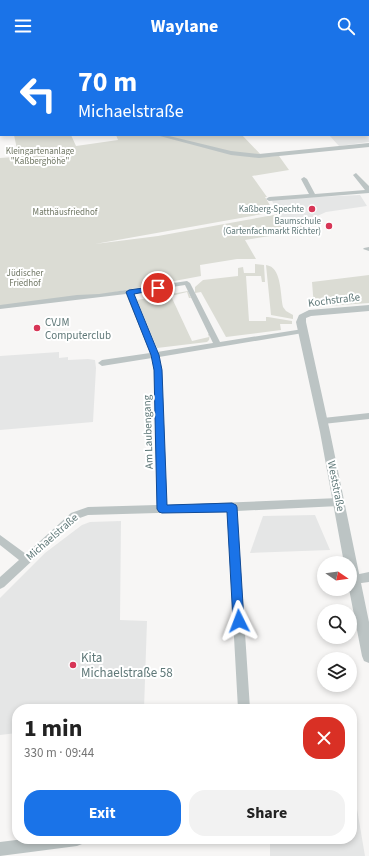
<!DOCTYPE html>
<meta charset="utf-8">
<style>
:root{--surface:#fff;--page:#f2f2f2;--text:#222;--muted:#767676;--accent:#1a73e8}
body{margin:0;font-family:"Source Sans 3",sans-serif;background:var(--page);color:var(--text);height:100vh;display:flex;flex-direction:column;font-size:15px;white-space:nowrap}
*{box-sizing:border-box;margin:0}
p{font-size:13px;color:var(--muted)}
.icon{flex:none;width:22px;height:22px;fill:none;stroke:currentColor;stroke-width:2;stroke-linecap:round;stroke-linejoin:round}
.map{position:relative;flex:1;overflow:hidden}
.drawer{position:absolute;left:12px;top:652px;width:345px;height:140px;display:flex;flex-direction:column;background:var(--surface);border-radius:16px;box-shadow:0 2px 6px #0003}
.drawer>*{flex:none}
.hud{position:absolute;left:0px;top:0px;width:369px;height:84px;box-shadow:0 2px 6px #0003;background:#1a73e8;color:#fff;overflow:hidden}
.needle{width:26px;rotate:103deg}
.controls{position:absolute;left:317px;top:504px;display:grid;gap:8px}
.controls a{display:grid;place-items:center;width:40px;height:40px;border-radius:50%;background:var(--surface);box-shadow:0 2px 6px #0003;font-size:20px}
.pin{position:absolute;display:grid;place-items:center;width:34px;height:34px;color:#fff;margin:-17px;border:2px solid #fff;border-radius:50%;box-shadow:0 1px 4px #0007}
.me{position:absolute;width:44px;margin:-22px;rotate:357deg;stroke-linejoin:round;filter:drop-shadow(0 0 3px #0008)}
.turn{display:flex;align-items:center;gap:14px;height:84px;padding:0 12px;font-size:18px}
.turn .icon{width:52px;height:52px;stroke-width:2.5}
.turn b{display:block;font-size:28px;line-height:34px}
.round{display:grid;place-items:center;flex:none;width:42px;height:42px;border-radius:16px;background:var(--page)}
.headline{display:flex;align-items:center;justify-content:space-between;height:68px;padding:0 12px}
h1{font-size:24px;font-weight:700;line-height:30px}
.primary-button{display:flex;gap:8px;margin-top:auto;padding:8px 12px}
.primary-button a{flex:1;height:46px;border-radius:16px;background:var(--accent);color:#fff;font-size:16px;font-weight:700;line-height:46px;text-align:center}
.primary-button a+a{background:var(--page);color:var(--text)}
header{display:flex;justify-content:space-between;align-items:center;height:52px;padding:0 12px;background:var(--accent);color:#fff;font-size:18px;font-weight:700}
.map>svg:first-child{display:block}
.built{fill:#e5e6e6}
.green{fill:#dbdcd4}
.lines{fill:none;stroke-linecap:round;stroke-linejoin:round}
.minor{fill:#bcc4c4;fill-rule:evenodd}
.tertiary{fill:#bcc4c4;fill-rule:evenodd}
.route{fill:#1a73e8;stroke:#114b97}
.poi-dot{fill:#d73556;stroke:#fff;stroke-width:1.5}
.labels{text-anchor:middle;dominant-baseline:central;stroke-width:4;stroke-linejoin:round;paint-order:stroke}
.far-park-label{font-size:9px;fill:#6f7663;stroke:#fff}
.far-poi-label{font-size:9px;fill:#5f7878;stroke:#fff;text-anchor:end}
.street-label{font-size:11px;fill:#5f7878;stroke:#fff}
.poi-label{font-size:11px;fill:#5f7878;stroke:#fff;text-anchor:start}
.near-poi-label{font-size:13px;fill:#5f7878;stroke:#fff;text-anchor:start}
</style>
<header><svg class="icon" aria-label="menu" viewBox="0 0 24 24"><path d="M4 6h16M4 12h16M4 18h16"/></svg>Waylane<svg class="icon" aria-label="search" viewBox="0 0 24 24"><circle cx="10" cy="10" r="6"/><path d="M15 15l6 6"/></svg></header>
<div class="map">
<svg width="369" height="804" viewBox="0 0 369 804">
<rect width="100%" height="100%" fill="#f7f6f5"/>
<!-- built -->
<g class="built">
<path d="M368 66 369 90 339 94 329 83H368Z"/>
<path d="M360 143 367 154 326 160 311 167 301 169 282 167 272 149 274 147Z"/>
<path d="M59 300V306L68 305V308L88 307 95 308 96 316 93 370 0 378V304Z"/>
<path d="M315 463 330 498 250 501 263 464Z"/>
<path d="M121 469 120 568 147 569 144 657H17V681L0 683V546L45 501 82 473 90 470Z"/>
<path d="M352 757H357L365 804H270V787H352Z"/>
</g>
<!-- green -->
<g class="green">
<path d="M14 83H71L76 94 118 88 116 83H242L263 105 279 104 289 118 252 124 267 145H265L274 160 95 192 158 184 279 162 282 167 301 169 308 178 245 188 256 207H237L200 213 201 224 94 244 0 254V106L13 105 18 102Z"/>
<path d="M255 212 264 213 265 230H262L261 224H246L249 269H266V265H268L292 269V272H280L281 278 226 285 201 240 195 241V235L203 228 238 224V216L243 215 244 221H255Z"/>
<path d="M266 213C282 215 280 242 283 255L286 259 293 263V267L271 263Z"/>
<path d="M369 223V251L314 255 312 230Z"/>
<path d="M188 239 191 246H189L187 240 171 244 192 289 209 285 208 282H210L209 288 207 290 157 296 137 248Z"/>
</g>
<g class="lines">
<!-- minor -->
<g class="minor">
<path d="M70 0H75L76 1H71Z"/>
<rect x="368" y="51" width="1" height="2"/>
<path d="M156 83H165L231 99 259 102 369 91V95L259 106 231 103Z"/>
<path d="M356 121 369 134V141L269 149 266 147 269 145 309 142 301 127 304 125 307 127 315 142 365 138 353 123Z"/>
<path d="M369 195V199L363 197 364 196Z"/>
<path d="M187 229 190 231 220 290 303 277 307 279 303 281 159 305 162 318 167 453 339 446 342 447 344 450 342 453 339 454 237 459 250 657H238L227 459 88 463 77 467 4 535 0 537V525L19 508 0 493V483L26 502 71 461 88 455 157 453 154 318 152 306 102 314 98 311 102 308 150 301 126 242 0 257V253L77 243 99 242ZM185 233 213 291 157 300 133 241Z"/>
<path d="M369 361V367L323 372 319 369 323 366Z"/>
<path d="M369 520V530L354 532 350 530V524Z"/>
<path d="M24 787H84L82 792 77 794 0 804V790Z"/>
</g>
<!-- tertiary -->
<path class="tertiary" d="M369 253V259L311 264 306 266V270L330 380 369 570V611L364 609 362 604 349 537 350 511H344L320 380 296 270 299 263 309 258Z"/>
</g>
<!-- route -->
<path class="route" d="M158 234 162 236 161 237 134 242 159 303 162 318 167 453 232 451 236 453 237 455 244 569 243 573 239 574 235 573 233 569 227 460 162 461 159 460 157 457 154 318 151 303 126 240 129 238Z"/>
<!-- markers -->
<g class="poi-dot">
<circle cx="312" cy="157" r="4"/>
<circle cx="329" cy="174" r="4"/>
<circle cx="37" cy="276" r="4"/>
<circle cx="73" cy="613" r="4"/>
</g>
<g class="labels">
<!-- far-park labels -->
<g class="far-park-label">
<text x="40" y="99">Kleingartenanlage<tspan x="40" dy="10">"Kaßberghöhe"</tspan></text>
<text x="65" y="160">Matthäusfriedhof</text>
<text x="25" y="221">Jüdischer<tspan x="25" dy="10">Friedhof</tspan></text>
</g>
<!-- far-poi labels -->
<g class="far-poi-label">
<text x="304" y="157">Kaßberg-Spechte</text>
<text x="321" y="169">Baumschule<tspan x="321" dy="10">(Gartenfachmarkt Richter)</tspan></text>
</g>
<!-- street labels -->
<g class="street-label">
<text transform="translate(334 248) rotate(-7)">Kochstraße</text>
<text transform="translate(148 380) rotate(-92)">Am Laubengang</text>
<text transform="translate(336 434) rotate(79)">Weststraße</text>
<text transform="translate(52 485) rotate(-41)">Michaelstraße</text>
</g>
<!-- poi labels -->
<g class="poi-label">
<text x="45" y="270">CVJM<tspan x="45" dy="13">Computerclub</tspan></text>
</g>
<!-- near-poi labels -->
<g class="near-poi-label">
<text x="81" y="606">Kita<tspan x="81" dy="15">Michaelstraße 58</tspan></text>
</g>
</g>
</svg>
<div class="controls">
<a><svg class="needle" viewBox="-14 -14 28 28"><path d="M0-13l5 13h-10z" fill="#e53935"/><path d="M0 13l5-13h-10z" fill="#767676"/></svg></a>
<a><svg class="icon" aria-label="search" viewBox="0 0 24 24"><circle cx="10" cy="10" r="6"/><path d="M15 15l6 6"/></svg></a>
<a><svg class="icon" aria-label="layers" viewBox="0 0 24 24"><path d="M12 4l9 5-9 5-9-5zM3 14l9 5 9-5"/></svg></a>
</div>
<div class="pin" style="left:158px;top:236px;background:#d93025"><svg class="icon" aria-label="arrive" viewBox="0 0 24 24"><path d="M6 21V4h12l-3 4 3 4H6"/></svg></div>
<svg class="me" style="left:239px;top:569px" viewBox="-20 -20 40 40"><path d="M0-17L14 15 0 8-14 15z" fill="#1a73e8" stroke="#fff" stroke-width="4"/></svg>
<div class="hud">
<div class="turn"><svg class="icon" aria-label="left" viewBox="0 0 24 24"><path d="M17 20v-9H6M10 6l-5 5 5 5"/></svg><div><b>70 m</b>Michaelstraße</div></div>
</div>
<section class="drawer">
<div class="headline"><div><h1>1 min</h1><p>330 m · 09:44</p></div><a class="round" style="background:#d93025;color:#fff"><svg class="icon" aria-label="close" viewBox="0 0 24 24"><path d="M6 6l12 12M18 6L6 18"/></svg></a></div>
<div class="primary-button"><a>Exit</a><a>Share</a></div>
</section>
</div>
